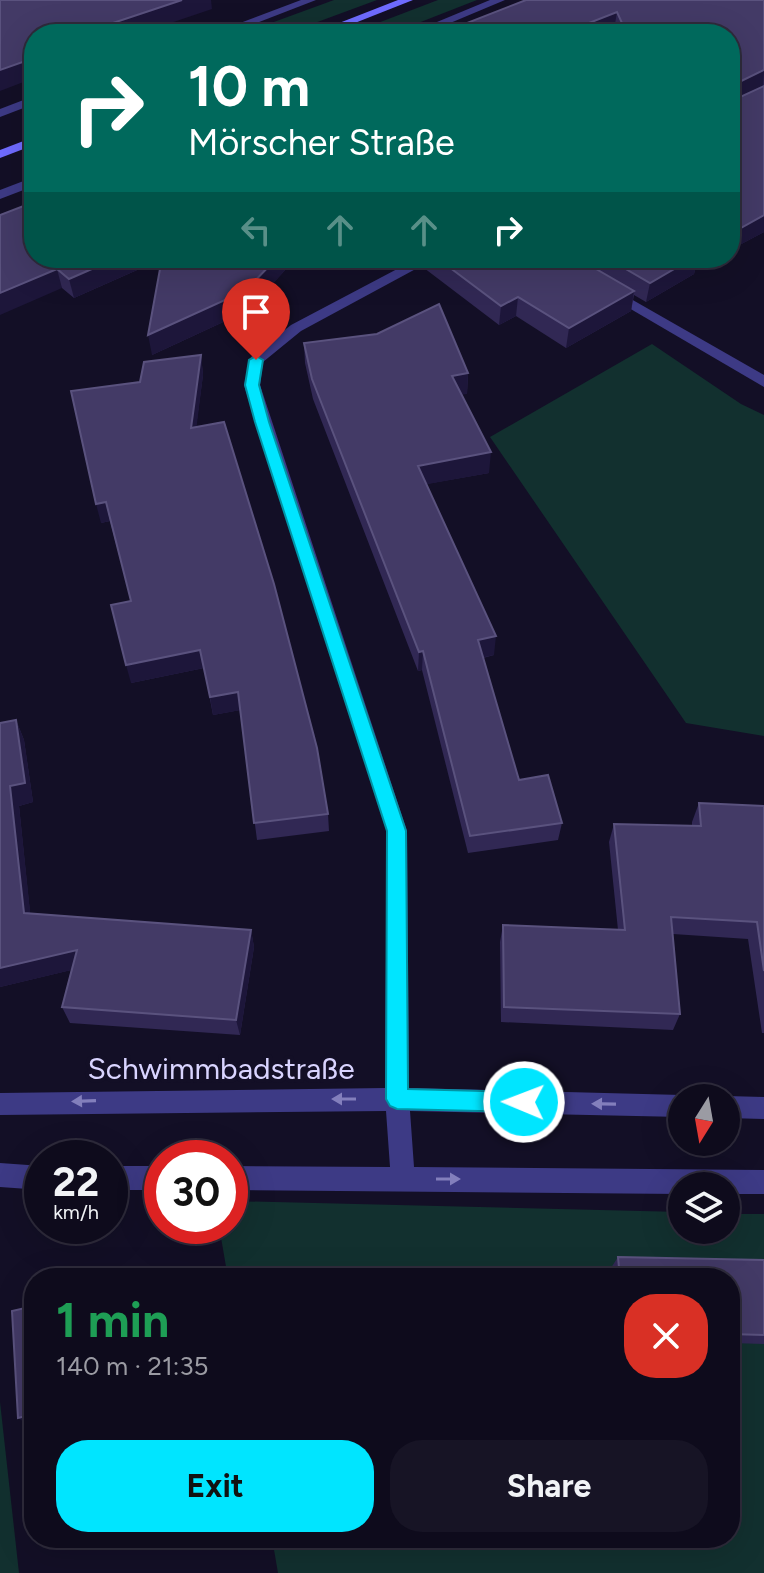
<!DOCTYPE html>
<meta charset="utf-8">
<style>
:root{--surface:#0e0b1c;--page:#171425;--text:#f1f3f6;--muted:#9b9ba3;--line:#2e2b3b;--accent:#00e5ff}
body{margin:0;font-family:Figtree,sans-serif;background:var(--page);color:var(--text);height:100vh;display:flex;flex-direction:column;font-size:30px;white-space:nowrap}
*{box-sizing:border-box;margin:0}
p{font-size:26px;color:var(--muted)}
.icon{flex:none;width:44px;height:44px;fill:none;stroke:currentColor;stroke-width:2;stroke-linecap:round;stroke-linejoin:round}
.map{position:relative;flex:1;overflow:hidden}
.side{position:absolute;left:24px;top:1268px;width:716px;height:280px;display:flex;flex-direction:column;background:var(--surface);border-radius:32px;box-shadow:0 8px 32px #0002,0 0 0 2px var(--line)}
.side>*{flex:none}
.top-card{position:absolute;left:24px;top:24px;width:716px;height:244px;border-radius:32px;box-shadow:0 8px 32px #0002,0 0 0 2px var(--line);background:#00695c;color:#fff;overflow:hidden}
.needle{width:52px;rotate:191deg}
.buttons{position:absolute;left:668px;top:1084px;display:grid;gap:16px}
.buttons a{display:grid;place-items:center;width:72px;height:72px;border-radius:50%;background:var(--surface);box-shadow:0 8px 32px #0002,0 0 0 2px var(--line);font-size:40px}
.speed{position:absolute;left:24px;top:1140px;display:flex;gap:16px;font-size:40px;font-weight:700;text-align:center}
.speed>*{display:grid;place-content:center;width:104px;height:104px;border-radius:50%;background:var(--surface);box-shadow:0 8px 32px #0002,0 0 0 2px var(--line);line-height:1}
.speed small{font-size:20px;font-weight:400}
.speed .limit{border:12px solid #d22;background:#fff;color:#111}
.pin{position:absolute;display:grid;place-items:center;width:68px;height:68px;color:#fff;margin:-82px -34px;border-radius:50% 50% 50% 0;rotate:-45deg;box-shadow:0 0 8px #0007}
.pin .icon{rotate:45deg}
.me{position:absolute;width:88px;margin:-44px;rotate:271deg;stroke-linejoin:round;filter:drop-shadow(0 0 6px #0008)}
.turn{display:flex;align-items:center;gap:28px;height:168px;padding:0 32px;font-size:36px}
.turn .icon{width:104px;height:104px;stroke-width:2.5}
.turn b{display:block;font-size:56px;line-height:68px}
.lanes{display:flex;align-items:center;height:76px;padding:0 32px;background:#0003;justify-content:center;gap:40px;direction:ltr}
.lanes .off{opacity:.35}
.round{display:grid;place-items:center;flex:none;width:84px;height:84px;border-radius:32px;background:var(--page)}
.summary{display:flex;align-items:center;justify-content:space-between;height:136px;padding:0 32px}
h1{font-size:48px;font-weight:700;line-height:60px;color:#1e9e55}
.button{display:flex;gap:16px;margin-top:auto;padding:16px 32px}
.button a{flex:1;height:92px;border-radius:32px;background:var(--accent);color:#111;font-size:32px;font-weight:700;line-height:92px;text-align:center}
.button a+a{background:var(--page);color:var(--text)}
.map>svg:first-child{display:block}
.green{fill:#12302f}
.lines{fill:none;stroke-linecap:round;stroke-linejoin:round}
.street{fill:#3d3a85;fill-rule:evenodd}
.secondary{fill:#6f6bff;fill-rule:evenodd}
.wall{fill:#312854}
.shaded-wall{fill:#1d163a}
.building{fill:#433a66;stroke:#5a527e;stroke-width:2}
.oneway{fill:#837fbc}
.route{fill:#00e5ff;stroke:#0095a6;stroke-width:2}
.labels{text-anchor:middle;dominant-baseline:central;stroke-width:8;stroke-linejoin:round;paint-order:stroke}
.street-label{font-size:30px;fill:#d9d4ff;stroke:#130f26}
</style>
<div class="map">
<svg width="764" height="1573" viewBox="0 0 764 1573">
<rect width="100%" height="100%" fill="#130f26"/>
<!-- green -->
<g class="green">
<path d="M334 0H377L285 34H241Z"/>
<path d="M438 0H477L390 34H349Z"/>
<path d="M652 344 741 404 764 415V736L686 723 490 437Z"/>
<path d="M230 1201 682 1212V1230H726V1214H764V1573H278L272 1538H730V1278H228L219 1226H230Z"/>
<path d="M0 1402 19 1573H0Z"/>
</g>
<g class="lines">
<!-- street -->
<g class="street">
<path d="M301 0H316L228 34H211Z"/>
<path d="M490 0H505L424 34H408Z"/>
<path d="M34 96V104L0 117V109Z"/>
<path d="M34 177V186L0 199V190Z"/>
<path d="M418 258H436L301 331 263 362 260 385 407 831 409 1088 682 1095 690 1098H682V1117L410 1111 414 1167 764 1170V1194H726V1186H682V1194L230 1190V1166L390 1167 386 1111 0 1115V1093L385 1088 387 831 244 385 251 357 291 325Z"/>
<path d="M610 287 764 375V387L605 294 603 291Z"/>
<path d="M726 1096 764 1097V1119L726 1118V1098H720Z"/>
<path d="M0 1163 42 1166V1190L0 1187Z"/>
<rect x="110" y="1166" width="52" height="24"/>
</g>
<!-- secondary -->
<g class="secondary">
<path d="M398 0H413L327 34H311Z"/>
<path d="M34 137V145L0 158V150Z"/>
</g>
</g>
<!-- wall -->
<g class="wall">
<path d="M526 0H764V232L730 250V34H616L614 30 605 34H439Z"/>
<path d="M0 215 288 258 289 266 247 311 152 355 162 259 74 298 62 288Z"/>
<path d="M424 258H716L695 270 694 274 646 302 634 295 631 311 566 348 516 316 499 325 424 268Z"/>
<path d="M304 343 468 373 467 394H462L489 473 426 484 494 655 483 658 519 780 562 823 558 840 468 853 422 670 418 671 313 399 305 363Z"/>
<path d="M201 355 203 375 196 427 328 814 329 831 257 840 240 710 213 715 204 668 131 683V601L110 521 101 523Z"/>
<path d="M16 720 24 740 33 802 19 806 30 913 251 930 254 947 240 1035 70 1023 62 1007 71 970 0 987Z"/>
<path d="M699 803 764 806V1033H762L748 939 673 934 680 1014 673 1030 501 1022 500 942 503 925 618 930 609 842 614 824 692 826V822Z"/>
<path d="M618 1257 764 1260V1344L730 1343V1278H612L611 1268Z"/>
</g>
<!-- shaded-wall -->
<g class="shaded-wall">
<path d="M182 0H211L212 9 138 34H80Z"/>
<path d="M617 12 614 30 605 34H561Z"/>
<path d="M34 58V78L0 91V70Z"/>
<path d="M764 70 763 87 730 103 733 85Z"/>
<path d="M764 215V232L730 250V234Z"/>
<path d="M117 258H164L74 298 69 279Z"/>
<path d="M277 258H288L289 266 247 311 152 355 148 335Z"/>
<path d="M693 258H716L695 270 694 274 646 302 650 283Z"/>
<path d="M57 269 62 288 0 315V293Z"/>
<path d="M634 291 631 311 566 348 569 328Z"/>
<path d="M518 297 516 316 499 325 501 306Z"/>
<path d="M201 355 203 375 194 447 191 428Z"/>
<path d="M468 373 467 394 451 396 452 376Z"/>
<path d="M491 452 489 473 417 486 418 466Z"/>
<path d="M106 502 110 521 101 523 96 504Z"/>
<path d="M496 636 494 655 476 659 478 640Z"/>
<path d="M200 650 204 668 131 683 126 665Z"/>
<path d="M423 651 422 670 418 671 419 652Z"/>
<path d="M238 692 241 710 213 715 210 697Z"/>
<path d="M16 720 24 740 33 802 19 806 32 930 24 913 10 786Z"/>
<path d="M251 930 254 947 240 1035 236 1020Z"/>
<path d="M77 950 84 967 0 987V968Z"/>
<path d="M34 1414V1424L29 1425 18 1418Z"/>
</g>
<!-- building -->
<g class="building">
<path d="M0 0H182L80 34H34V58L0 70Z"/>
<path d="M526 0H764V70L733 85 732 98 736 99 764 86V215L730 234V34H627L617 12 561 34H439Z"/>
<path d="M34 202V258H117L69 279 57 269 0 293V215Z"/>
<path d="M162 258H277L245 291 148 335Z"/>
<path d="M437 258H577L634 291 569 328 518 297 501 306Z"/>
<path d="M607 258H693L650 283Z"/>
<path d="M439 304 468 373 452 376 491 452 418 466 496 636 478 640 519 780 548 775 562 823 470 836 423 651 419 652 312 379 304 343 377 334Z"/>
<path d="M201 355 191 428 224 422 274 584 317 748 328 814 254 823 238 692 210 697 200 650 126 665 111 605 131 601 106 502 96 504 71 391 140 382 144 362Z"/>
<path d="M16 720 25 783 10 786 24 913 251 930 236 1020 62 1007 77 950 0 968V723Z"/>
<path d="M699 803 764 806V971L757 922 671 917 680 1014 504 1007 503 925 625 930 614 824 701 826Z"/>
<path d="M618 1257 764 1260V1335L730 1334V1278H620Z"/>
<path d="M34 1306V1414L18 1418 12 1311Z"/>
</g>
<!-- one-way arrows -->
<defs><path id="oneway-solid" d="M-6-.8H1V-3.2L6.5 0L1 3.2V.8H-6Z" transform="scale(2)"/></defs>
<g class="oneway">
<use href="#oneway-solid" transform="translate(344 1099) rotate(180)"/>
<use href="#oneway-solid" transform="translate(84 1101) rotate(178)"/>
<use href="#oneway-solid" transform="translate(604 1104) rotate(-179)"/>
<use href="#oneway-solid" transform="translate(448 1179)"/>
</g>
<!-- route -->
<path class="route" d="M256 356 263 360 259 385 269 422 406 831 408 1089 524 1092 531 1095 535 1102 531 1109 524 1112 397 1109 390 1106 386 1099 387 831 255 422 245 385 249 360Z"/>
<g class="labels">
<!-- street labels -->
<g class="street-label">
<text x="221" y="1068">Schwimmbadstraße</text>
</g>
</g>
</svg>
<div class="buttons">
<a><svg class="needle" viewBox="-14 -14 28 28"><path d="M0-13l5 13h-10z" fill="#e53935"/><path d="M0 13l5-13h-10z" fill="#9b9ba3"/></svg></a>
<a><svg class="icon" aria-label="layers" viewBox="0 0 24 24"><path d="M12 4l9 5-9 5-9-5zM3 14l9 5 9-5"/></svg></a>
</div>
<div class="speed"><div>22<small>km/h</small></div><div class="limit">30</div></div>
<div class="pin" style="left:256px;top:360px;background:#d93025"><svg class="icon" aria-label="arrive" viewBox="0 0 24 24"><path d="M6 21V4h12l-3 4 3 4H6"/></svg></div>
<svg class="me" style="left:524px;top:1102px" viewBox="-20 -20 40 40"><circle r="17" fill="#00e5ff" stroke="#fff" stroke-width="3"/><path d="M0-11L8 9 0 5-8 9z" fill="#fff"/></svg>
<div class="top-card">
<div class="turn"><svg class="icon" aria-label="right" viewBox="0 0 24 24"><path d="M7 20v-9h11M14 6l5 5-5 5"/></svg><div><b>10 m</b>Mörscher Straße</div></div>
<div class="lanes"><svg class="icon off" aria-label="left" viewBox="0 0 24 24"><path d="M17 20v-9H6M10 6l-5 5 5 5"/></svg><svg class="icon off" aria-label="ahead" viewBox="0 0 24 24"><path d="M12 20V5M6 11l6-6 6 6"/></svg><svg class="icon off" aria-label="ahead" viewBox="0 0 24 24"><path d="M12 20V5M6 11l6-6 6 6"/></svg><svg class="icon" aria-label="right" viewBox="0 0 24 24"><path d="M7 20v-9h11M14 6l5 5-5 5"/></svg></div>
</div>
<section class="side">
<div class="summary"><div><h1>1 min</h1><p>140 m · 21:35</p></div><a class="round" style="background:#d93025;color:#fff"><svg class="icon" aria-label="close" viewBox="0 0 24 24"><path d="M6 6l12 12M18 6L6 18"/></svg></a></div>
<div class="button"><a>Exit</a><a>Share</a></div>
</section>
</div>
